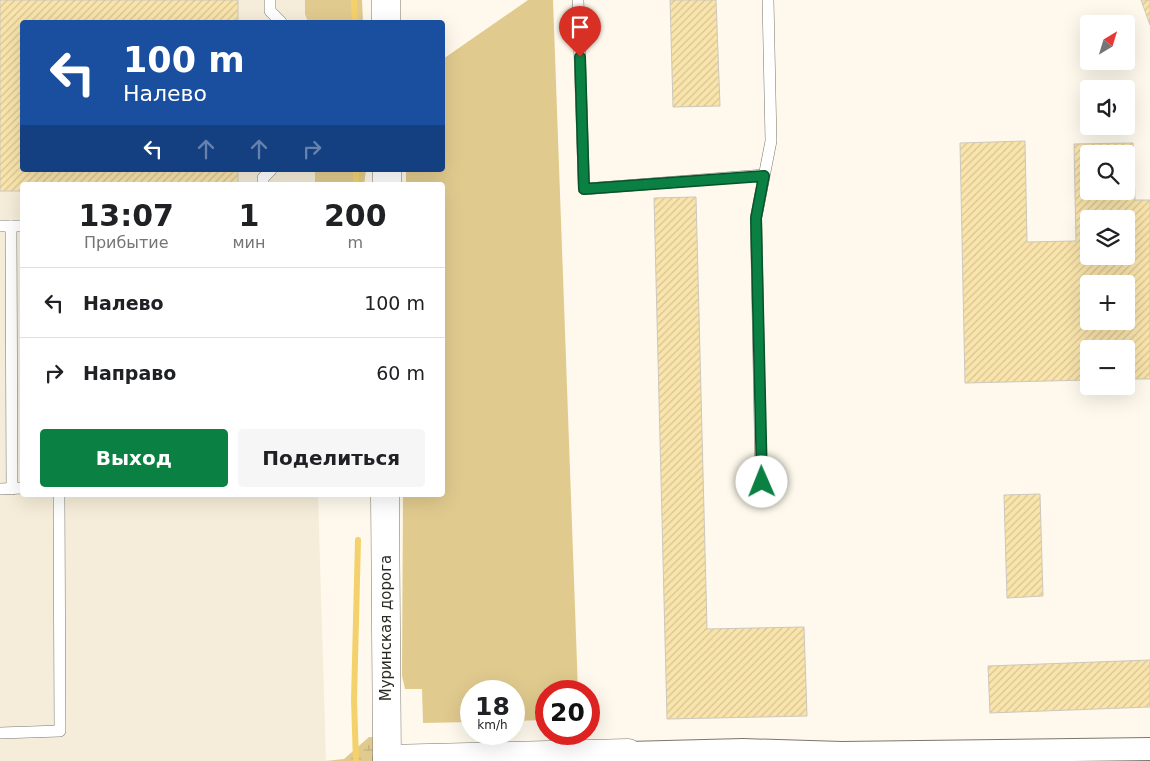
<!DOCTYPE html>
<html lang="ru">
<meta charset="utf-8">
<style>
:root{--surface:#fff;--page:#f6f6f6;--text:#202124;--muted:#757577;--line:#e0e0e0;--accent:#0b8043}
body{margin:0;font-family:"DejaVu Sans",sans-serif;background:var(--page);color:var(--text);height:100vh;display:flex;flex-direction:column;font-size:19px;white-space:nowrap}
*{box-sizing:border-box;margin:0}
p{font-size:16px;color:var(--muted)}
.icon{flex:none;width:28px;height:28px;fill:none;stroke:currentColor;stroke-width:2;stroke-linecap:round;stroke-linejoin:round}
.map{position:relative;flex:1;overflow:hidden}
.sheet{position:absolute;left:20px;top:182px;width:425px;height:315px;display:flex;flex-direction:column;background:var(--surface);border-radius:5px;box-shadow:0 5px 20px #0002}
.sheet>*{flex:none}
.top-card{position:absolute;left:20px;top:20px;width:425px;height:152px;border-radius:5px;box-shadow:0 5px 20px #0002;background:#1a4fa0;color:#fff;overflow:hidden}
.needle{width:32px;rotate:38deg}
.tools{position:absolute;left:1080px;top:15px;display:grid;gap:10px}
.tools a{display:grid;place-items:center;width:55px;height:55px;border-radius:5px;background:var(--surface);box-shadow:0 5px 20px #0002;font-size:25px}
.speed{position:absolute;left:460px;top:680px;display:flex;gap:10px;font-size:25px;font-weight:700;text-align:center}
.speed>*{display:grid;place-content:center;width:65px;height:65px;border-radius:50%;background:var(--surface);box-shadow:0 5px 20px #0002;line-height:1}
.speed small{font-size:12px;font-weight:400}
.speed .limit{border:8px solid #d22;background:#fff;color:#111}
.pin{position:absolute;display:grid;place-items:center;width:42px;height:42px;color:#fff;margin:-51px -21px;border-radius:50% 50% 50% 0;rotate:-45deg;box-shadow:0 0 5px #0007}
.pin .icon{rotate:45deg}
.me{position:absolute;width:55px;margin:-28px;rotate:359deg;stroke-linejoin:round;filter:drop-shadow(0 0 4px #0008)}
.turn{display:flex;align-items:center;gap:18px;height:105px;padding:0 20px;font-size:22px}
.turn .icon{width:65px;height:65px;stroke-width:2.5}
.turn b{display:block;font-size:35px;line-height:42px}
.lanes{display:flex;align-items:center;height:48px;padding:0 20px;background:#0003;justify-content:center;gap:25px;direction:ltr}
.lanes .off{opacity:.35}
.eta{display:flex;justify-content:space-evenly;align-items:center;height:85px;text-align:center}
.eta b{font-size:30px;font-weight:600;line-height:35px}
.cta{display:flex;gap:10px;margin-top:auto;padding:10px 20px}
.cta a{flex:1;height:58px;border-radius:5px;background:var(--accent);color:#fff;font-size:20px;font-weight:600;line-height:58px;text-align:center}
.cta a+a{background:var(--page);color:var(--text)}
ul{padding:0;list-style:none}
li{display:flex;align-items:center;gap:15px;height:70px;padding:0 20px;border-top:1px solid var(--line)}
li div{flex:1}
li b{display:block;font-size:19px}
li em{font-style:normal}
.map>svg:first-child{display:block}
.built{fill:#f5edd9}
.green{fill:#e0ca8e}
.wetland{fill:url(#wetland-marsh)}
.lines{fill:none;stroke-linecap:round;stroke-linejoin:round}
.stream{stroke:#f5d16c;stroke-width:6}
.building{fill:url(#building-hatch);stroke:#cdc8bc;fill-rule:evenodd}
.service-casing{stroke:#7b776b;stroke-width:12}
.minor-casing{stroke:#7b776b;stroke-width:24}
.tertiary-casing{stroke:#7b776b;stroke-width:29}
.service{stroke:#fff;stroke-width:11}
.minor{stroke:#fff;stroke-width:22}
.tertiary{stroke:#fff;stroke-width:28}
.route-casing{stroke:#07532c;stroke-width:12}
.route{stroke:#0b8043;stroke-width:9}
.labels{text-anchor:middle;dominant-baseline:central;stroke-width:4;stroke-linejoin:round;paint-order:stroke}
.street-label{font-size:15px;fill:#2b2924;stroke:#fff}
</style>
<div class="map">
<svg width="1150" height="761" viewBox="0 0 1150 761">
<defs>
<pattern id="wetland-marsh" width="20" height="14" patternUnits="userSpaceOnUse" patternTransform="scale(1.25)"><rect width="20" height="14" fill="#e0ca8e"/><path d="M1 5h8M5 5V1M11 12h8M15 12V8" fill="none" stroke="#c0ae7a"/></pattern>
<pattern id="building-hatch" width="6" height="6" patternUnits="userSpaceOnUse" patternTransform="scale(1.25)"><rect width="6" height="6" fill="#f9e4ab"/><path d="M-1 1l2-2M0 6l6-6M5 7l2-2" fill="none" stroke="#d6c493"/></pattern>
</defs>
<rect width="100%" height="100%" fill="#fef9ec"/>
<!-- built -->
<path class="built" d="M0 0H327V22H22V170H330V185H22V495H318L326 761H0Z"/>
<!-- green -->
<g class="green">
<path d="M305 0H362L363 22H308L305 14Z"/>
<path d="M528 0H553L578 691H546V720L514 721V691H471V722L423 723 422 689H405L402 676 403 495H442V185H406V170H442L443 59Z"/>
<path d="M315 170H366L364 185H315Z"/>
</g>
<!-- wetland -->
<path class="wetland" d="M369 737H378V761H325L344 759Z"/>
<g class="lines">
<!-- stream -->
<g class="stream">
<path d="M354 0 355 22"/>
<path d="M356 170V185"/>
<path d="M356 761 354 700 358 540"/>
</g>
</g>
<!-- building -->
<g class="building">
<path d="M0 0H238V22H22V170H238V185H22V191H0Z"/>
<path d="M670 0H716L720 106 673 107Z"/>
<path d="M1141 0H1150V25Z"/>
<path d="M1025 141 1027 242 1076 241 1074 144 1133 143 1135 200H1150V379H1126V349H1089V380L965 383 960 143ZM1089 154H1126V191H1089ZM1089 219H1126V256H1089ZM1089 284H1126V321H1089Z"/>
<path d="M696 197 707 629 804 627 807 716 667 719 654 198Z"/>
<path d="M1040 494 1043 596 1007 598 1004 495Z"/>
<path d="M1150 660V707L990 713 988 666Z"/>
</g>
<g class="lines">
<!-- service casing -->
<g class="service-casing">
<g id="service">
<path d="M270 0V11L281 22"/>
<path d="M578 0 584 189 764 175"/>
<path d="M263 185V178L271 170"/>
<path d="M0 226H22"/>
<path d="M11 226 12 489"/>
<path d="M761 482 756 218 771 141 768 0"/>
<path d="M0 489 22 488"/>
<path d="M0 733 60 731 59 495"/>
</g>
</g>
<!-- minor casing -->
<g class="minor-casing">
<path id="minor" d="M628 753 743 750 842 753 1150 749"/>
</g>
<!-- tertiary casing -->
<g class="tertiary-casing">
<g id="tertiary">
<path d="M386 0V22"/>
<path d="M387 170V185"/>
<path d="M385 495 387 761"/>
<path d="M387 759 628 753V761"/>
</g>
</g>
<!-- service -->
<use href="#service" class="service"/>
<!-- minor -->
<use href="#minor" class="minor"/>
<!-- tertiary -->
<use href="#tertiary" class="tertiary"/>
</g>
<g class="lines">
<!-- route casing -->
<g class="route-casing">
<path id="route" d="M580 57 584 189 764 176 756 218 762 482"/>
</g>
<!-- route -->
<use href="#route" class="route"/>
</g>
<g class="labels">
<!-- street labels -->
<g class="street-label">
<text transform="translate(386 628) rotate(-90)">Муринская дорога</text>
</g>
</g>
</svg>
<div class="tools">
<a><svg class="needle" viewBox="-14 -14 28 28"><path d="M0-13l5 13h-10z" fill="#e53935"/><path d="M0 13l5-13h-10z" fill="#757577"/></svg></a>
<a><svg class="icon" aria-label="sound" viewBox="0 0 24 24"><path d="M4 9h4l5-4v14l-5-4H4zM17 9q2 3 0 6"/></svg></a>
<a><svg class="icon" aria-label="search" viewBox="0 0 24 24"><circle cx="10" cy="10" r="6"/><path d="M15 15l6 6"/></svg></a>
<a><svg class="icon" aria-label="layers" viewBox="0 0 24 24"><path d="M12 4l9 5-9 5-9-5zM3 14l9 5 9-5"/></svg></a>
<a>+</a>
<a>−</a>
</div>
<div class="speed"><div>18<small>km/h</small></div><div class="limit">20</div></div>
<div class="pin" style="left:580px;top:57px;background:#d93025"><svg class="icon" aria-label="arrive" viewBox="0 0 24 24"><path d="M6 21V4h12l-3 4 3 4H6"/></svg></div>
<svg class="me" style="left:762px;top:482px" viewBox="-20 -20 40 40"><circle r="19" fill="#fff"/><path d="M0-13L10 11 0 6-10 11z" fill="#0b8043"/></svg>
<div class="top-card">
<div class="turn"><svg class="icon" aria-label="left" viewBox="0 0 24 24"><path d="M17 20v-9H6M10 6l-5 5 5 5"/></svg><div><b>100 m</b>Налево</div></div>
<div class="lanes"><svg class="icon" aria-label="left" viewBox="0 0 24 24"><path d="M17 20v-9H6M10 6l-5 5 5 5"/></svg><svg class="icon off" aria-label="ahead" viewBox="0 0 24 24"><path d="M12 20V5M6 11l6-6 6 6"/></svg><svg class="icon off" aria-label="ahead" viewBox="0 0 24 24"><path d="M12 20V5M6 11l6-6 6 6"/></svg><svg class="icon off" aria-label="right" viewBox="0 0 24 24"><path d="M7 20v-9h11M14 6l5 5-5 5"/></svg></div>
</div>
<section class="sheet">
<div class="eta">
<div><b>13:07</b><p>Прибытие</p></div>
<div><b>1</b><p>мин</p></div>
<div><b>200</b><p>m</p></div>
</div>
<ul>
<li><svg class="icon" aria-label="left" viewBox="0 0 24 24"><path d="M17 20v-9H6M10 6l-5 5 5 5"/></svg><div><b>Налево</b></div><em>100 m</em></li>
<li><svg class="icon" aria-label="right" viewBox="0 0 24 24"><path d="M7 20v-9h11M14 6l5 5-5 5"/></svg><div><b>Направо</b></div><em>60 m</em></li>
</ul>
<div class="cta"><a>Выход</a><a>Поделиться</a></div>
</section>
</div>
